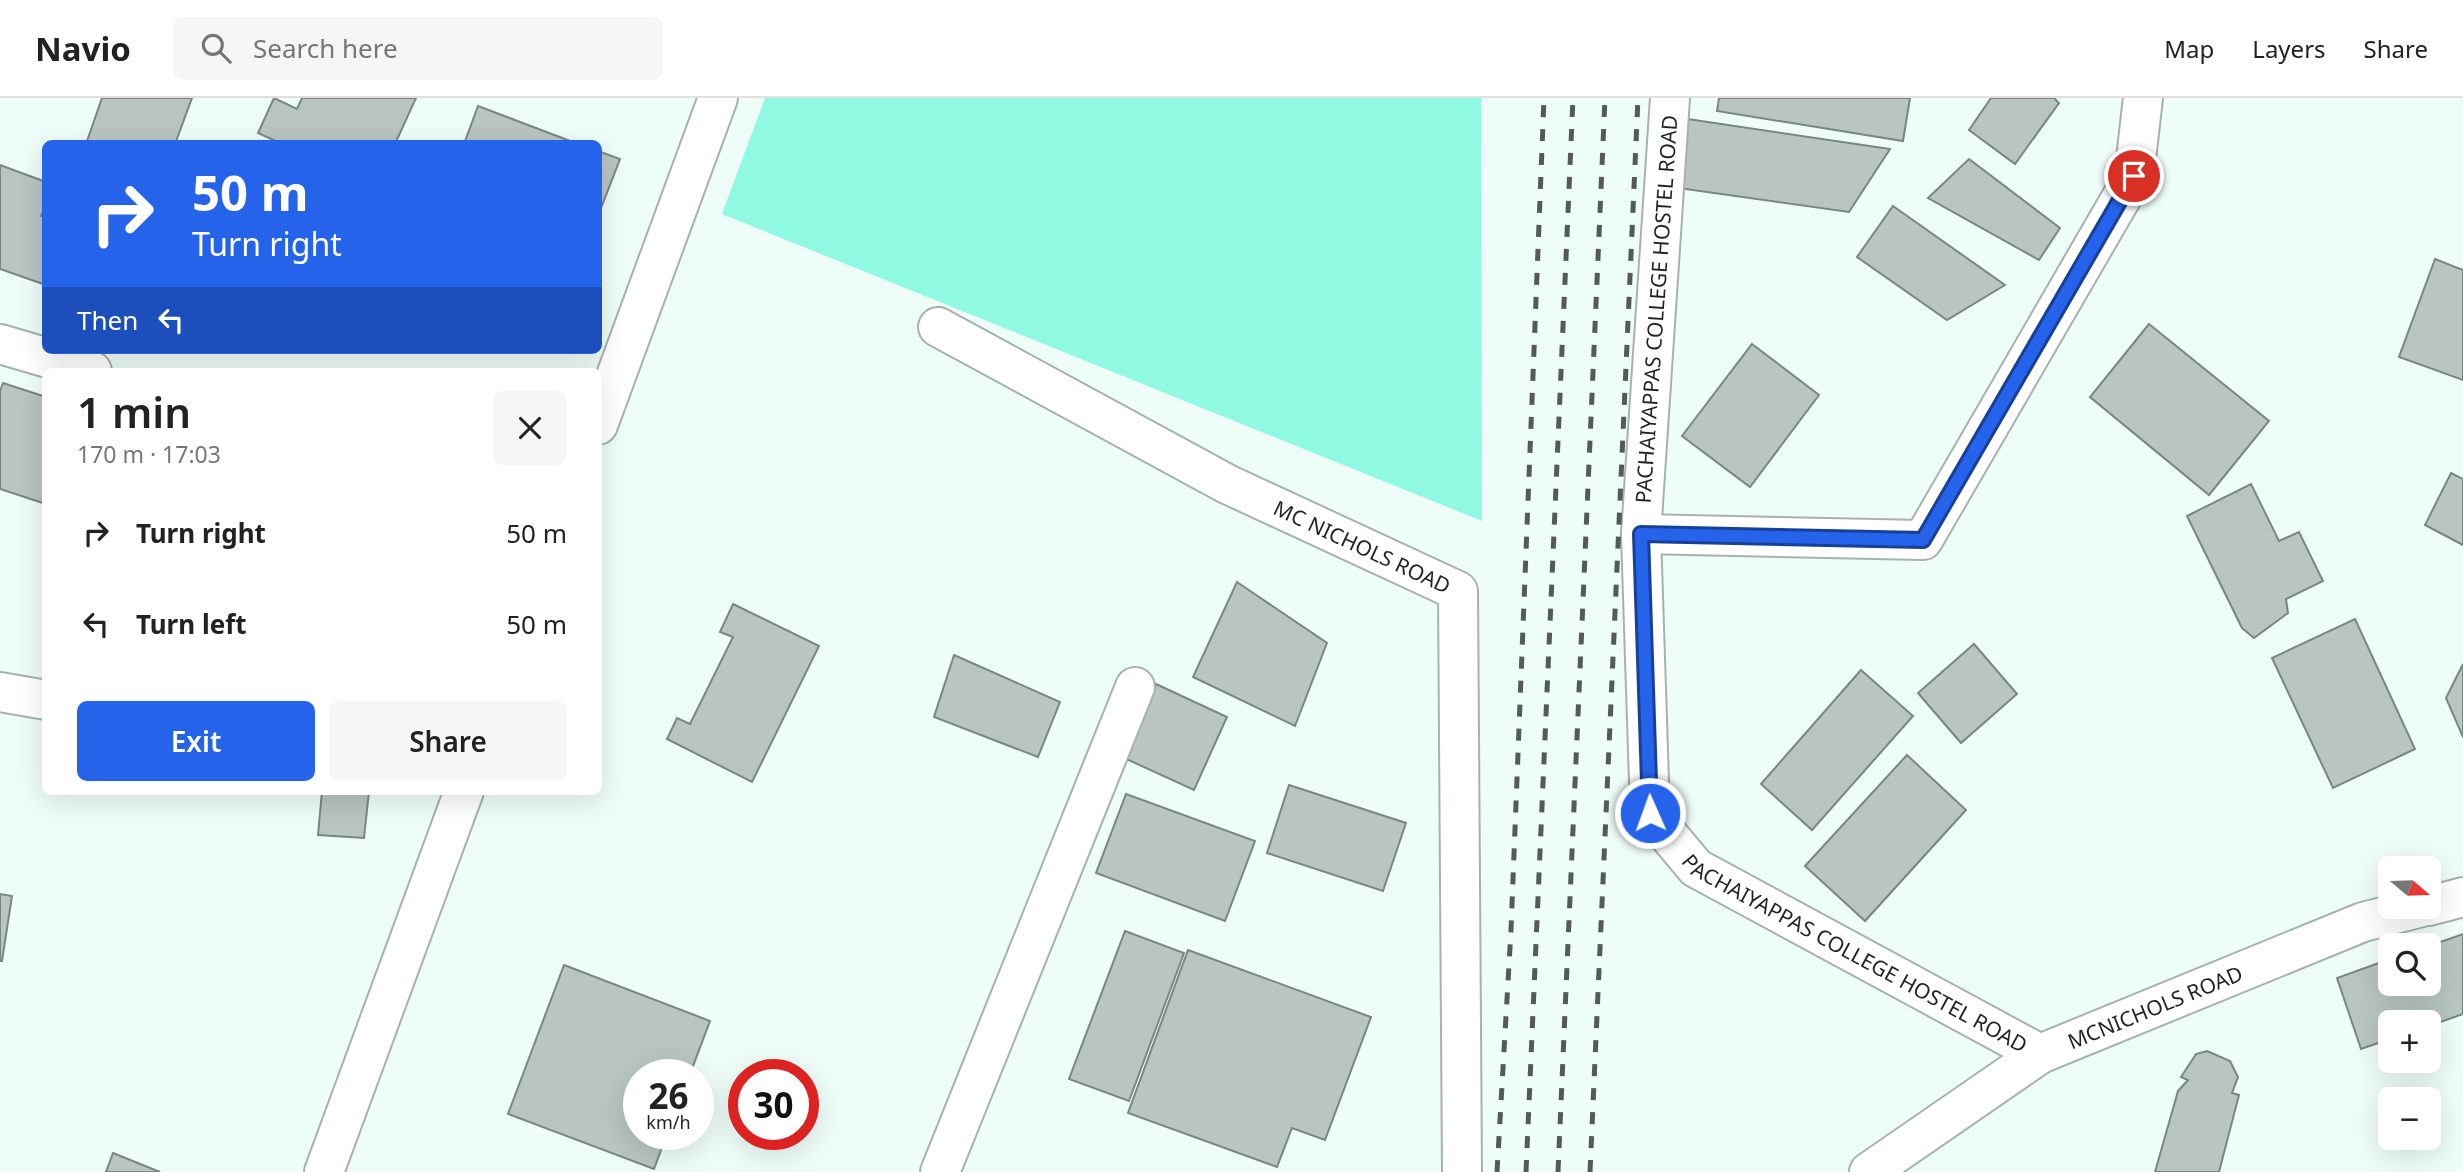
<!DOCTYPE html>
<meta charset="utf-8">
<style>
:root{--surface:#fff;--page:#f6f6f6;--text:#222;--muted:#767676;--line:#e0e0e0;--accent:#2563eb}
body{margin:0;font-family:"Noto Sans",sans-serif;background:var(--page);color:var(--text);height:100vh;display:flex;flex-direction:column;font-size:26px;white-space:nowrap}
*{box-sizing:border-box;margin:0}
p{font-size:23px;color:var(--muted)}
.icon{flex:none;width:38px;height:38px;fill:none;stroke:currentColor;stroke-width:2;stroke-linecap:round;stroke-linejoin:round}
.map{position:relative;flex:1;overflow:hidden}
.panel{position:absolute;left:42px;top:270px;width:560px;height:427px;display:flex;flex-direction:column;background:var(--surface);border-radius:10px;box-shadow:0 7px 28px #0002}
.panel>*{flex:none}
.hud{position:absolute;left:42px;top:42px;width:560px;height:214px;border-radius:10px;box-shadow:0 7px 28px #0002;background:#2563eb;color:#fff;overflow:hidden}
.needle{width:46px;rotate:109deg}
.buttons{position:absolute;left:2378px;top:758px;display:grid;gap:14px}
.buttons a{display:grid;place-items:center;width:63px;height:63px;border-radius:10px;background:var(--surface);box-shadow:0 7px 28px #0002;font-size:35px}
.speed{position:absolute;left:623px;top:961px;display:flex;gap:14px;font-size:35px;font-weight:700;text-align:center}
.speed>*{display:grid;place-content:center;width:91px;height:91px;border-radius:50%;background:var(--surface);box-shadow:0 7px 28px #0002;line-height:1}
.speed small{font-size:18px;font-weight:400}
.speed .limit{border:10px solid #d22;background:#fff;color:#111}
.pin{position:absolute;display:grid;place-items:center;width:60px;height:60px;color:#fff;margin:-30px;border:4px solid #fff;border-radius:50%;box-shadow:0 2px 7px #0007}
.me{position:absolute;width:77px;margin:-38px;rotate:358deg;stroke-linejoin:round;filter:drop-shadow(0 0 5px #0008)}
.turn{display:flex;align-items:center;gap:24px;height:147px;padding:0 35px;font-size:32px}
.turn .icon{width:91px;height:91px;stroke-width:2.5}
.turn b{display:block;font-size:49px;line-height:60px}
.then{display:flex;align-items:center;height:66px;padding:0 35px;background:#0003;gap:14px;font-size:26px}
.round{display:grid;place-items:center;flex:none;width:74px;height:74px;border-radius:10px;background:var(--page)}
.overview{display:flex;align-items:center;justify-content:space-between;height:119px;padding:0 35px}
h1{font-size:42px;font-weight:600;line-height:52px}
.cta{display:flex;gap:14px;margin-top:auto;padding:14px 35px}
.cta a{flex:1;height:80px;border-radius:10px;background:var(--accent);color:#fff;font-size:28px;font-weight:600;line-height:80px;text-align:center}
.cta a+a{background:var(--page);color:var(--text)}
ul{padding:0;list-style:none}
li{display:flex;align-items:center;gap:21px;height:91px;padding:0 35px}
li div{flex:1}
li b{display:block;font-size:26px}
li em{font-style:normal}
header{display:flex;align-items:center;gap:42px;box-sizing:border-box;height:98px;padding:0 35px;background:var(--surface);border-bottom:2px solid var(--line)}
header strong{font-size:33px}
nav{display:flex;gap:38px;margin-inline-start:auto;font-size:24px}
.search{width:490px;height:63px;background:var(--page);display:flex;align-items:center;gap:18px;box-sizing:border-box;padding:0 24px;border-radius:10px;color:var(--muted);font-size:26px}
.map>svg:first-child{display:block}
.green{fill:#8ffae1}
.building{fill:#b8c5c1;stroke:#798682;stroke-width:2}
.lines{fill:none;stroke-linecap:round;stroke-linejoin:round}
.street-casing{stroke:#a5b2af;stroke-width:42}
.street{stroke:#fff;stroke-width:38}
.rail{stroke:#535a59;stroke-width:5;stroke-dasharray:12 12;stroke-linecap:butt}
.route-casing{stroke:#184099;stroke-width:18}
.route{stroke:#2563eb;stroke-width:12}
.labels{text-anchor:middle;dominant-baseline:central;stroke-width:7;stroke-linejoin:round;paint-order:stroke}
.street-label{font-size:21px;fill:#1f2423;stroke:#fff}
</style>
<header>
<strong>Navio</strong>
<div class="search"><svg class="icon" aria-label="search" viewBox="0 0 24 24"><circle cx="10" cy="10" r="6"/><path d="M15 15l6 6"/></svg>Search here</div>
<nav><a>Map</a><a>Layers</a><a>Share</a></nav>
</header>
<div class="map">
<svg width="2463" height="1074" viewBox="0 0 2463 1074">
<rect width="100%" height="100%" fill="#effdf9"/>
<!-- green -->
<path class="green" d="M765 0H1481L1482 423 722 116Z"/>
<!-- building -->
<g class="building">
<path d="M102 0H192L175 46H86Z"/>
<path d="M274 0 297 11 302 0H416L395 46H282L258 35Z"/>
<path d="M1719 0H1910L1903 43 1717 13Z"/>
<path d="M1991 0H2054L2059 5 2015 66 1969 32Z"/>
<path d="M478 8 578 46H464Z"/>
<path d="M1681 20 1890 51 1849 114 1671 89Z"/>
<path d="M598 53 620 61 598 118Z"/>
<path d="M1969 61 2060 130 2039 162 1928 100Z"/>
<path d="M0 67 46 84V106L41 118 46 119V187L0 171Z"/>
<path d="M1893 108 2005 187 1947 222 1857 159Z"/>
<path d="M2435 161 2463 172V282L2399 259Z"/>
<path d="M2149 226 2269 323 2209 397 2090 299Z"/>
<path d="M1752 246 1819 297 1750 389 1682 338Z"/>
<path d="M3 285 46 299V406L0 391V293Z"/>
<path d="M2451 375 2463 381V447L2425 427Z"/>
<path d="M2251 386 2279 443 2299 434 2323 483 2286 501 2288 515 2254 540 2242 530 2187 418Z"/>
<path d="M1237 484 1327 545 1295 628 1193 579Z"/>
<path d="M733 506 819 548 752 684 667 641 677 620 690 626 733 539 720 534Z"/>
<path d="M2355 521 2415 651 2333 690 2272 560Z"/>
<path d="M1974 546 2017 596 1961 645 1918 595Z"/>
<path d="M954 557 1060 604 1038 659 934 619Z"/>
<path d="M2463 566V639L2446 600Z"/>
<path d="M1861 572 1913 618 1812 732 1761 686Z"/>
<path d="M1156 586 1227 619 1194 692 1122 659Z"/>
<path d="M1907 657 1966 712 1865 823 1805 768Z"/>
<path d="M1289 687 1406 725 1383 793 1267 755Z"/>
<path d="M322 693H369L364 740 318 737Z"/>
<path d="M1126 696 1255 743 1225 823 1096 775Z"/>
<path d="M0 796 12 798 2 863H0Z"/>
<path d="M1125 833 1184 855 1129 1003 1069 981Z"/>
<path d="M2463 836V916L2429 928V924H2390V941L2361 951 2337 880 2390 861V886H2429V848Z"/>
<path d="M1188 852 1371 919 1325 1042 1292 1030 1277 1069 1128 1015Z"/>
<path d="M564 867 710 923 690 976H639V1036H667L654 1071 508 1016Z"/>
<path d="M2207 953 2230 963 2238 979 2232 995 2239 997 2219 1074H2155L2178 993 2188 982 2181 979 2196 956Z"/>
<path d="M113 1055 160 1074H106Z"/>
</g>
<g class="lines">
<!-- street casing -->
<g class="street-casing">
<g id="street">
<path id="s1" d="M1670 0 1641 436 1650 715 1696 770 2040 956"/>
<path id="s2" d="M938 229 1227 386 1458 493 1462 1074"/>
<path d="M0 246 92 273"/>
<path d="M598 327 718 0"/>
<path d="M1641 436 1923 442 2134 78 2143 0"/>
<path d="M0 594 46 602"/>
<path d="M2429 808 2463 799"/>
<path d="M324 1074 464 693"/>
<path d="M940 1074 1135 589"/>
<path id="s3" d="M1869 1074 2040 956 2363 824 2426 808"/>
</g>
</g>
<!-- street -->
<use href="#street" class="street"/>
<!-- rail -->
<g class="rail">
<path d="M1497 1074 1511 832 1544 0"/>
<path d="M1526 1074 1573 0"/>
<path d="M1558 1074 1605 0"/>
<path d="M1590 1074 1638 0"/>
</g>
</g>
<g class="lines">
<!-- route casing -->
<g class="route-casing">
<path id="route" d="M1650 715 1641 436 1923 442 2134 78"/>
</g>
<!-- route -->
<use href="#route" class="route"/>
</g>
<g class="labels">
<!-- street labels -->
<g class="street-label">
<text transform="translate(1656 211) rotate(-86)">PACHAIYAPPAS COLLEGE HOSTEL ROAD</text>
<text stroke="none"><textPath href="#s2" startOffset="478">MC NICHOLS ROAD</textPath></text>
<text stroke="none"><textPath href="#s1" startOffset="968">PACHAIYAPPAS COLLEGE HOSTEL ROAD</textPath></text>
<text stroke="none"><textPath href="#s3" startOffset="332">MCNICHOLS ROAD</textPath></text>
</g>
</g>
</svg>
<div class="buttons">
<a><svg class="needle" viewBox="-14 -14 28 28"><path d="M0-13l5 13h-10z" fill="#e53935"/><path d="M0 13l5-13h-10z" fill="#767676"/></svg></a>
<a><svg class="icon" aria-label="search" viewBox="0 0 24 24"><circle cx="10" cy="10" r="6"/><path d="M15 15l6 6"/></svg></a>
<a>+</a>
<a>−</a>
</div>
<div class="speed"><div>26<small>km/h</small></div><div class="limit">30</div></div>
<div class="pin" style="left:2134px;top:78px;background:#d93025"><svg class="icon" aria-label="arrive" viewBox="0 0 24 24"><path d="M6 21V4h12l-3 4 3 4H6"/></svg></div>
<svg class="me" style="left:1650px;top:715px" viewBox="-20 -20 40 40"><circle r="17" fill="#2563eb" stroke="#fff" stroke-width="3"/><path d="M0-11L8 9 0 5-8 9z" fill="#fff"/></svg>
<div class="hud">
<div class="turn"><svg class="icon" aria-label="right" viewBox="0 0 24 24"><path d="M7 20v-9h11M14 6l5 5-5 5"/></svg><div><b>50 m</b>Turn right</div></div>
<div class="then">Then<svg class="icon" aria-label="left" viewBox="0 0 24 24"><path d="M17 20v-9H6M10 6l-5 5 5 5"/></svg></div>
</div>
<section class="panel">
<div class="overview"><div><h1>1 min</h1><p>170 m · 17:03</p></div><a class="round"><svg class="icon" aria-label="close" viewBox="0 0 24 24"><path d="M6 6l12 12M18 6L6 18"/></svg></a></div>
<ul>
<li><svg class="icon" aria-label="right" viewBox="0 0 24 24"><path d="M7 20v-9h11M14 6l5 5-5 5"/></svg><div><b>Turn right</b></div><em>50 m</em></li>
<li><svg class="icon" aria-label="left" viewBox="0 0 24 24"><path d="M17 20v-9H6M10 6l-5 5 5 5"/></svg><div><b>Turn left</b></div><em>50 m</em></li>
</ul>
<div class="cta"><a>Exit</a><a>Share</a></div>
</section>
</div>
